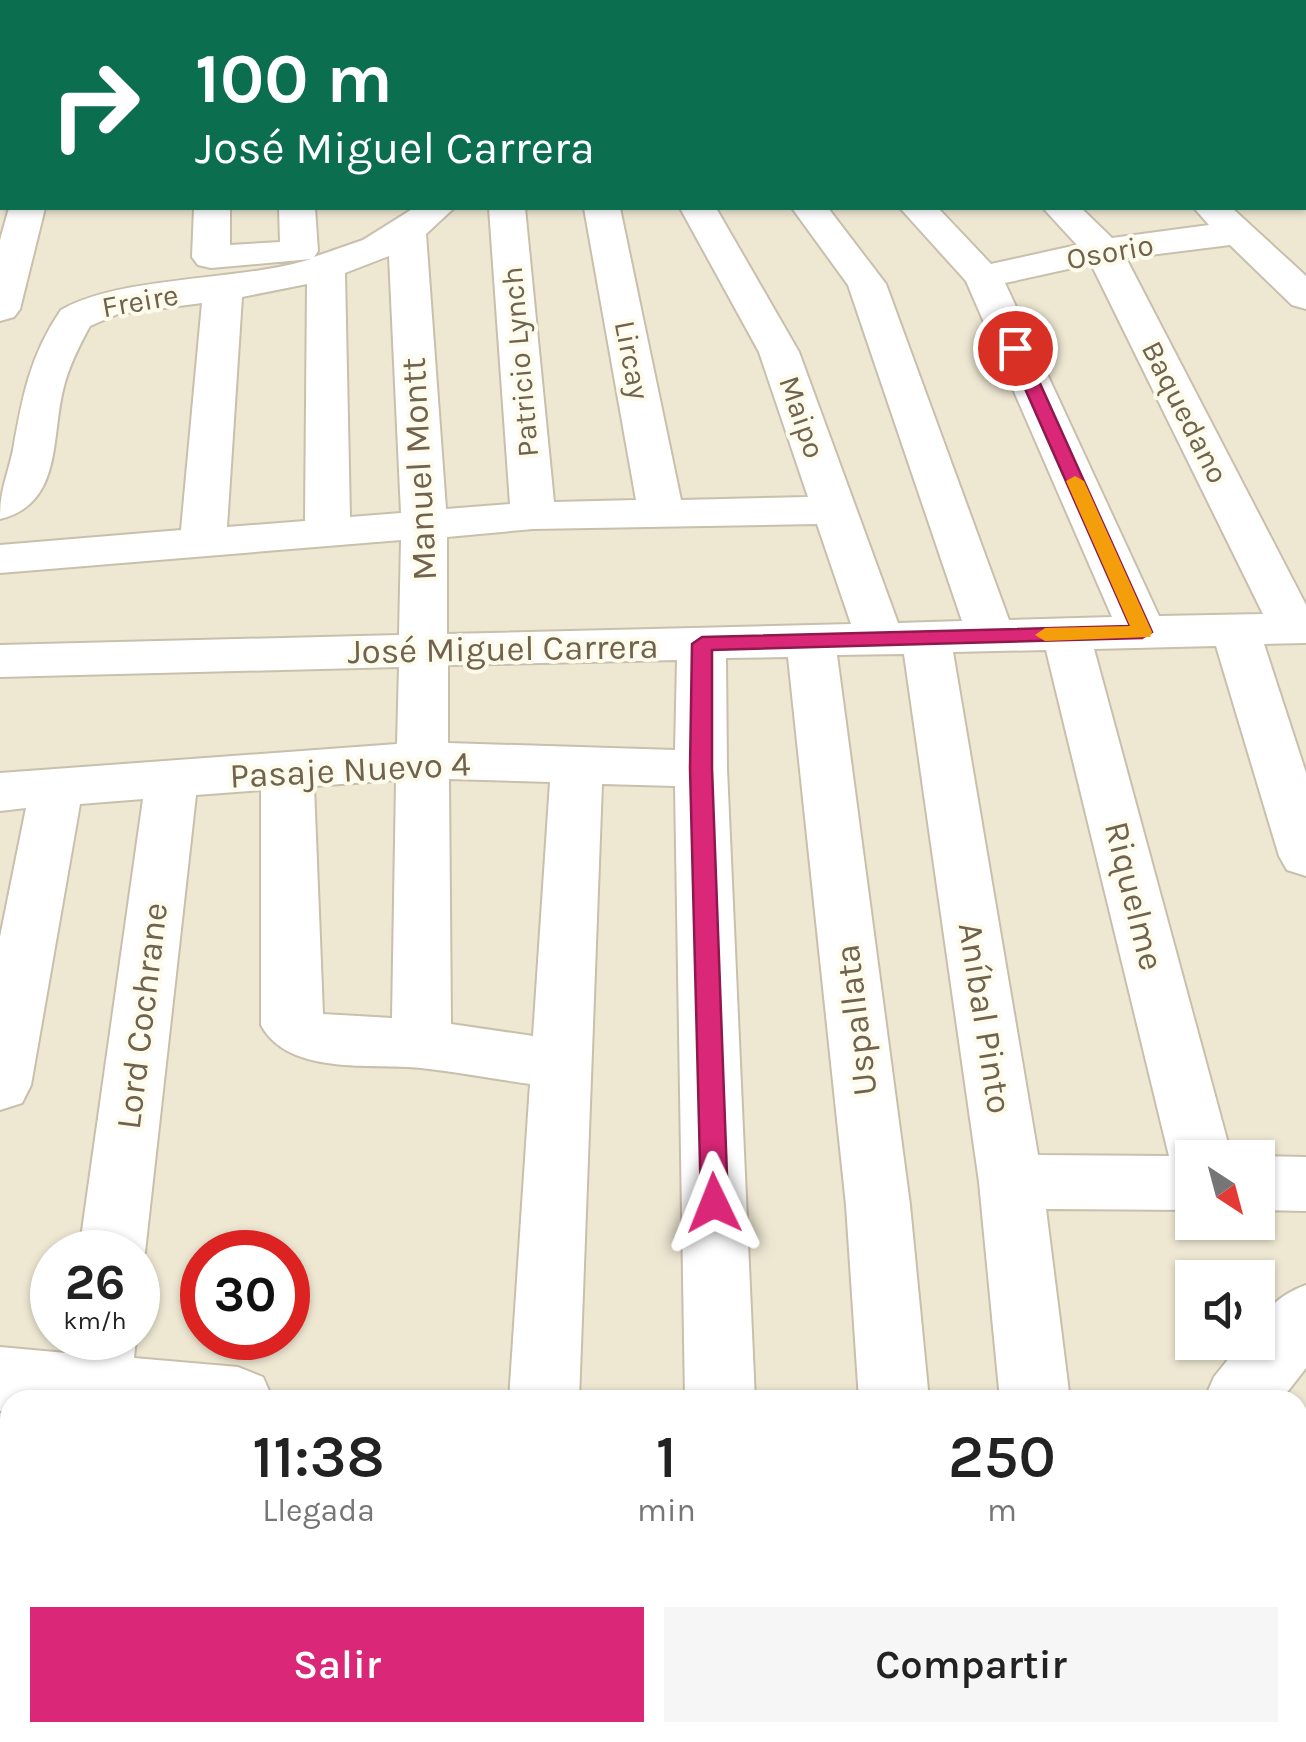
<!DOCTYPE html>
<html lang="es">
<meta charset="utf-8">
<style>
:root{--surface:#fff;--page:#f6f6f6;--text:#222;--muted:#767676;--accent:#db2777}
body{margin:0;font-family:Karla,sans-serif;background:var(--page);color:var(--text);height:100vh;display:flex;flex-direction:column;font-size:38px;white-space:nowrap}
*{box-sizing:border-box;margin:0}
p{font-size:32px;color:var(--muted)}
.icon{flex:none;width:55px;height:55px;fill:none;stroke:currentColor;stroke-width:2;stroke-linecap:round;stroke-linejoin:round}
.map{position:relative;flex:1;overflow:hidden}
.side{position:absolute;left:0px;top:1390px;width:1308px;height:352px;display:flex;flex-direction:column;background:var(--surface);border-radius:30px 30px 0 0;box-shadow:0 2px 8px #0004}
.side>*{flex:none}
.top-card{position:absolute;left:0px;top:0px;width:1308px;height:210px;box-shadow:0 2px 8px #0004;background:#0b6e4f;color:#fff;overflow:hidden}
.needle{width:65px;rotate:144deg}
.controls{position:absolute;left:1175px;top:1140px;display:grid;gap:20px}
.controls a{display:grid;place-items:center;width:100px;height:100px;border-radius:0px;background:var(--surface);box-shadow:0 2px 8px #0004;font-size:50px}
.speed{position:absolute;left:30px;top:1230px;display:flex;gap:20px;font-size:50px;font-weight:700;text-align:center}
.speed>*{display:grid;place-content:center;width:130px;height:130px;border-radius:50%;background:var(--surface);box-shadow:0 2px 8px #0004;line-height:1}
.speed small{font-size:25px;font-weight:400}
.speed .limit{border:15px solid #d22;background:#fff;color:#111}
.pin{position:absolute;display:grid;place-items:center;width:85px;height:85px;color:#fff;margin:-42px;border:5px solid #fff;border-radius:50%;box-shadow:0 2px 10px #0007}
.me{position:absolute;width:110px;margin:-55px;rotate:358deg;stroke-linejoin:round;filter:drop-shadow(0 0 8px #0008)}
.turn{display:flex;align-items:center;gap:35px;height:210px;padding:0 30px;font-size:45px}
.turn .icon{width:130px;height:130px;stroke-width:2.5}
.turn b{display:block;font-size:70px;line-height:85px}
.eta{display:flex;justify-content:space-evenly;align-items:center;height:170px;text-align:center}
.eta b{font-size:60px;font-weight:600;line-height:70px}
.action{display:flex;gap:20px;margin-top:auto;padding:20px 30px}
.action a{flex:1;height:115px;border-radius:0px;background:var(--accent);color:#fff;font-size:40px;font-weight:600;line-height:115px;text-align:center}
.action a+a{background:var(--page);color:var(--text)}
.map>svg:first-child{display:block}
.residential{fill:#eee8d3;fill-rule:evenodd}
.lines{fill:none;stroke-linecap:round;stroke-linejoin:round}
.minor-casing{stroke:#c8bfac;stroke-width:4}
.minor{fill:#fff;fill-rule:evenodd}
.rail{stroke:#bca6c3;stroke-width:5;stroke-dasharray:9 6;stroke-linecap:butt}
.route{fill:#db2777;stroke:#8e194d;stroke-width:2.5}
.slow{fill:#f59e0b}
.labels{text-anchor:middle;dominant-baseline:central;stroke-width:8;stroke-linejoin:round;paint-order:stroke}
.far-street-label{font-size:30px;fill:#71624e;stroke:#fdfbec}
.street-label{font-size:35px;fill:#71624e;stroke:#fdfbec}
</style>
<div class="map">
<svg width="1306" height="1742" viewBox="0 0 1306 1742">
<rect width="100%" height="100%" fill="#faf7e6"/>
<!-- residential -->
<path class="residential" d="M0 0H1306V1742H0ZM2 2H1305V208H2ZM1192 1158H1258V1222H1192ZM52 1252H138V1338H52ZM202 1252H288V1338H202ZM1192 1278H1258V1342H1192ZM10 1400H1298V1732H10Z"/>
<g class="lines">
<!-- minor casing -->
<g class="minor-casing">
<g id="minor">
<rect x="68" y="0" width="30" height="2"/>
<path d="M278 0H310L311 2H280Z"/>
<path d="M393 0H426L427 2H395Z"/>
<path d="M936 0H969L970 2H938Z"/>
<path d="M1063 0H1096L1097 2H1065Z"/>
<path d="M1204 0H1238L1239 2H1206Z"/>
<path d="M1305 40 1306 41V61L1305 60Z"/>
<rect x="0" y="55" width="2" height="20"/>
<path d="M1305 155H1306V177L1305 176Z"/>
<path d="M9 208H45L20 309 14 317 0 321V240Z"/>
<path d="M194 208H230V245L280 242 279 208H315L318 251 314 257 363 240 414 208H454L426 234 446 509 510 504 489 208H525L554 502 636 500 584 208H620L681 500 808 497 759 352 680 208H716L799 352 898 623 962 621 848 285 792 208H828L886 284 1009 620 1112 617 966 281 900 208H938L991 264 1077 245 1043 208H1081L1112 238 1209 225 1194 208H1232L1306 276V309L1292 305 1230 245 1126 258 1306 605V643L1264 644 1306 773V876L1287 870 1279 856 1216 646 1094 649 1232 1158H1192V1210L1046 1209 1070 1400H1000L979 1182 904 654 837 655 910 1205 929 1400H859L846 1205 788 657 726 658 727 769 755 1400H685L675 786 602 784 579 1400H509L530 1084C494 1079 457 1072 421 1068 372 1063 288 1076 261 1025V790L196 795 145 1252 138 1268V1252H79L143 799 80 804 31 1085 22 1103 0 1110V937L26 808 0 811V773L397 744 399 667 0 677V645L399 635 401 540 0 573V545L181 530 202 303 118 314 90 326C79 346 68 368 63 390 51 439 62 504 0 519 0 489 7 478 13 450 22 398 30 355 61 310 123 275 238 282 311 259L211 268 198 265 192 257ZM389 256 401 513 350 517 345 273ZM1091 264 1263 614 1159 616 1005 283ZM307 284 305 521 227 527 242 297ZM817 524 851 624 447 634V537L533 529ZM1046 650 1169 1156 1038 1155 953 652ZM677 660 675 750 448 743V665ZM449 779 550 782 533 1036 451 1024ZM396 780 392 1018 323 1014 314 786Z"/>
<path d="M1258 1156 1306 1157V1211L1258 1210V1158H1253Z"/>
<path d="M1306 1285V1368L1281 1400H1204L1214 1377 1242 1342H1258C1258 1312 1279 1295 1306 1285Z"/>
<path d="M68 1338H136L134 1358 238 1367 263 1377 273 1400H10V1412L0 1411V1347L66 1353Z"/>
<rect x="0" y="1547" width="10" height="76"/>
<path d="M1298 1563 1306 1566V1645L1298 1641Z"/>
</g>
</g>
<!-- minor -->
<use href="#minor" class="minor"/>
<!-- rail -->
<path class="rail" d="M1167 0 1171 2"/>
</g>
<!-- route -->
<path class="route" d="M1015 343 1024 348 1152 632 1142 638 712 650V768L728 1203 724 1211H705L701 1203 690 768 692 644 702 637 1130 626 1007 348Z"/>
<!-- slow -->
<path class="slow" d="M1075 476 1084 481 1152 632 1150 637 1045 641 1035 635 1045 628 1130 626 1066 481Z"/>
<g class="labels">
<!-- far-street labels -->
<g class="far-street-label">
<text transform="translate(1110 252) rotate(-10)">Osorio</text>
<text transform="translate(140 301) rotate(-10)">Freire</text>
<text transform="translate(632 360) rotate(79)">Lircay</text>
<text transform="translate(520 362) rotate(-95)">Patricio Lynch</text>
<text transform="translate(1185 412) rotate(63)">Baquedano</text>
<text transform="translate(802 417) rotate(71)">Maipo</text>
</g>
<!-- street labels -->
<g class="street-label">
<text transform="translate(419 469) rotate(-93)">Manuel Montt</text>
<text transform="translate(503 649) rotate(-1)">José Miguel Carrera</text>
<text transform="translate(350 770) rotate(-3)">Pasaje Nuevo 4</text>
<text transform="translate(1134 896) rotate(76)">Riquelme</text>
<text transform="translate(142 1016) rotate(-83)">Lord Cochrane</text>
<text transform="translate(985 1018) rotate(81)">Aníbal Pinto</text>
<text transform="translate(856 1020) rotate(-97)">Uspallata</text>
</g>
</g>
</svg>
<div class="controls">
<a><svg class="needle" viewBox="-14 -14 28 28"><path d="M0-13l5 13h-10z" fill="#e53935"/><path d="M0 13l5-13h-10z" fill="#767676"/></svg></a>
<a><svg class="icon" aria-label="sound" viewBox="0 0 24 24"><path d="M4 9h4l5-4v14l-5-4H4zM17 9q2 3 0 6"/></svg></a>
</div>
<div class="speed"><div>26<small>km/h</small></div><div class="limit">30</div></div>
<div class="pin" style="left:1015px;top:348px;background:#d93025"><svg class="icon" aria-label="arrive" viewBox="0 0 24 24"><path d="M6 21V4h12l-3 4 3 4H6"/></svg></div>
<svg class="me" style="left:714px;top:1203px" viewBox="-20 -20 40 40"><path d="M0-17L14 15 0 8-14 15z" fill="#db2777" stroke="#fff" stroke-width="4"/></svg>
<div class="top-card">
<div class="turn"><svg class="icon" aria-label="right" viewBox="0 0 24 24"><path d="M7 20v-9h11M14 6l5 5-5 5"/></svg><div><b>100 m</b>José Miguel Carrera</div></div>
</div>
<section class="side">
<div class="eta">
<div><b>11:38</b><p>Llegada</p></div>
<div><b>1</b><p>min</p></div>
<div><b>250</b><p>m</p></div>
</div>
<div class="action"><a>Salir</a><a>Compartir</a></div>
</section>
</div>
